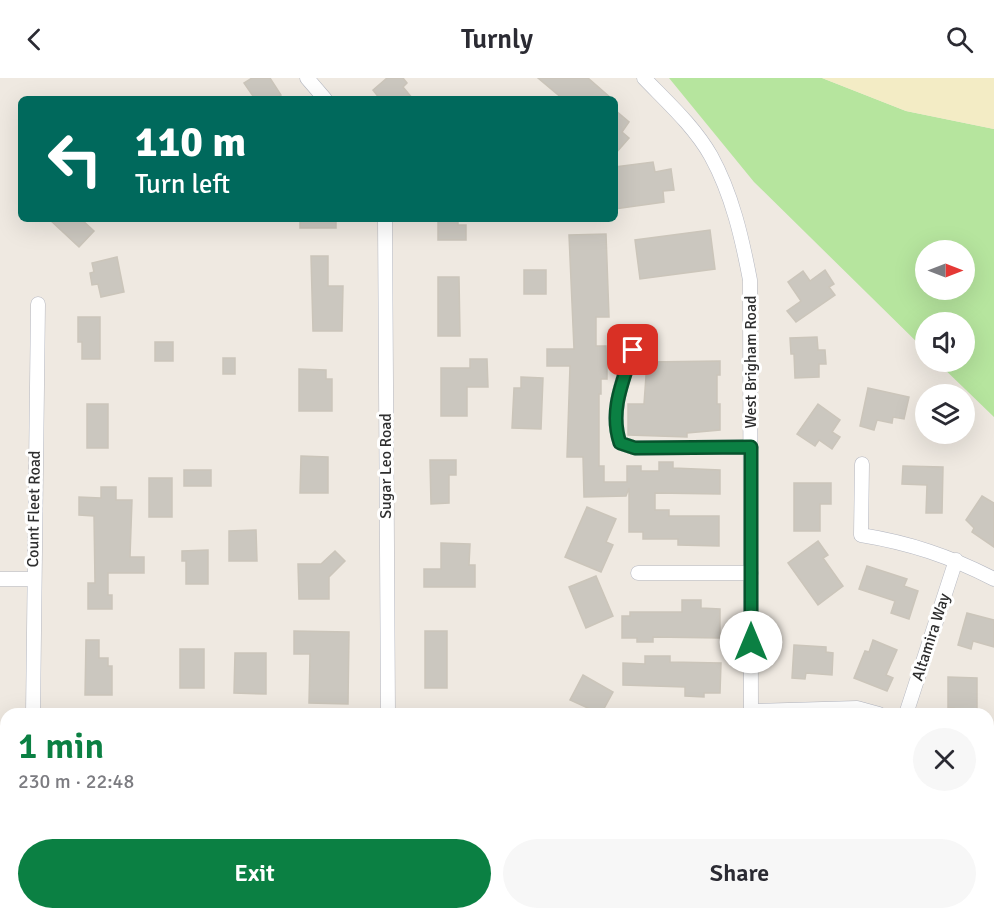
<!DOCTYPE html>
<meta charset="utf-8">
<style>
:root{--surface:#fff;--page:#f7f7f7;--text:#2b2b33;--muted:#7c7c81;--accent:#0b8043}
body{margin:0;font-family:Signika,sans-serif;background:var(--page);color:var(--text);height:100vh;display:flex;flex-direction:column;font-size:22px;white-space:nowrap}
*{box-sizing:border-box;margin:0}
p{font-size:20px;color:var(--muted)}
.icon{flex:none;width:33px;height:33px;fill:none;stroke:currentColor;stroke-width:2;stroke-linecap:round;stroke-linejoin:round}
.map{position:relative;flex:1;overflow:hidden}
.sheet{position:absolute;left:0px;top:630px;width:994px;height:212px;display:flex;flex-direction:column;background:var(--surface);border-radius:18px 18px 0 0;box-shadow:0 6px 24px #0002}
.sheet>*{flex:none}
.guide{position:absolute;left:18px;top:18px;width:600px;height:126px;border-radius:9px;box-shadow:0 6px 24px #0002;background:#00695c;color:#fff;overflow:hidden}
.needle{width:39px;rotate:90deg}
.controls{position:absolute;left:915px;top:162px;display:grid;gap:12px}
.controls a{display:grid;place-items:center;width:60px;height:60px;border-radius:50%;background:var(--surface);box-shadow:0 6px 24px #0002;font-size:30px}
.pin{position:absolute;display:grid;place-items:center;width:51px;height:51px;color:#fff;margin:-26px;border-radius:12px;box-shadow:0 3px 9px #0006}
.me{position:absolute;width:66px;margin:-33px;rotate:0deg;stroke-linejoin:round;filter:drop-shadow(0 0 4px #0008)}
.turn{display:flex;align-items:center;gap:21px;height:126px;padding:0 18px;font-size:27px}
.turn .icon{width:78px;height:78px;stroke-width:2.5}
.turn b{display:block;font-size:42px;line-height:51px}
.round{display:grid;place-items:center;flex:none;width:63px;height:63px;border-radius:32px;background:var(--page)}
.overview{display:flex;align-items:center;justify-content:space-between;height:102px;padding:0 18px}
h1{font-size:36px;font-weight:600;line-height:45px;color:var(--accent)}
.button{display:flex;gap:12px;margin-top:auto;padding:12px 18px}
.button a{flex:1;height:69px;border-radius:36px;background:var(--accent);color:#fff;font-size:24px;font-weight:600;line-height:69px;text-align:center}
.button a+a{background:var(--page);color:var(--text)}
header{display:flex;justify-content:space-between;align-items:center;height:78px;padding:0 18px;background:var(--surface);font-size:27px;font-weight:600}
.map>svg:first-child{display:block}
.green{fill:#b6e59e;fill-rule:evenodd}
.sand{fill:#f3ecc5}
.building{fill:#cbc7bf;stroke:#cbc5ba;stroke-width:1.5}
.lines{fill:none;stroke-linecap:round;stroke-linejoin:round}
.minor-casing{stroke:#b4b7c1;stroke-width:15}
.minor{stroke:#fff;stroke-width:14}
.route-casing{stroke:#07532c;stroke-width:15}
.route{stroke:#0b8043;stroke-width:10}
.labels{text-anchor:middle;dominant-baseline:central;stroke-width:6;stroke-linejoin:round;paint-order:stroke}
.street-label{font-size:16px;fill:#2e2e2e;stroke:#fff}
</style>
<header><svg class="icon" aria-label="back" viewBox="0 0 24 24"><path d="M15 5l-7 7 7 7"/></svg>Turnly<svg class="icon" aria-label="search" viewBox="0 0 24 24"><circle cx="10" cy="10" r="6"/><path d="M15 15l6 6"/></svg></header>
<div class="map">
<svg width="994" height="841" viewBox="0 0 994 841">
<rect width="100%" height="100%" fill="#efe9e1"/>
<!-- green -->
<path class="green" d="M669 0H822L906 33 994 51V339L937 284H964V244H926L925 272 754 104ZM926 172H964V212H926Z"/>
<!-- sand -->
<path class="sand" d="M822 0H994V51L906 33Z"/>
<!-- building -->
<g class="building">
<path d="M252 0H270L281 17 276 21H255L244 5Z"/>
<path d="M387 0H403L407 5 403 9 413 21H380L373 12Z"/>
<path d="M538 0H588L612 21H563Z"/>
<path d="M615 32 629 44 622 54 629 60 615 76Z"/>
<path d="M653 84 655 94 671 91 674 112 663 113 664 124 615 131V89Z"/>
<path d="M49 141H81L94 153 79 169Z"/>
<rect x="300" y="141" width="36" height="9"/>
<path d="M438 141H458V147H466V162H438Z"/>
<path d="M710 152 715 191 640 201 635 162Z"/>
<path d="M606 156 609 239H596V268H606L607 288V301H601V316H599V388H604V404H627V388H641V393H659V384H673V390L720 392V416L655 415V432H669V438H719V468L678 467V461H643V454H629V410L626 418 584 419 583 379H567L570 288H547V271H574L569 157Z"/>
<path d="M311 178H328V208H343L342 253H313Z"/>
<path d="M117 179 124 214 101 219 98 206 92 207 90 195 94 194 92 185Z"/>
<rect x="524" y="192" width="22" height="24"/>
<path d="M825 192 834 206 829 209 835 217 796 244 787 233 801 223 788 204 803 193 810 203Z"/>
<path d="M438 199H459L460 258H438Z"/>
<path d="M78 239H100V281H82V264H78Z"/>
<path d="M817 259 818 272H825L826 286H819V299L795 300 794 276H791L790 260Z"/>
<rect x="155" y="264" width="18" height="19"/>
<rect x="223" y="280" width="12" height="16"/>
<path d="M470 281H487L488 309H467V338H441V290H470Z"/>
<path d="M720 283V297H717V326H720V352L687 355V359L628 357V326H644L647 284Z"/>
<path d="M299 291 326 292V301H332V333H299Z"/>
<path d="M521 299 543 300 541 351 512 350 514 310H521Z"/>
<path d="M868 310 909 319 904 341 893 339 892 345 877 342 874 352 860 348Z"/>
<rect x="87" y="326" width="21" height="44"/>
<path d="M818 326 840 342 832 354 840 359 832 371 819 362 815 368 797 356Z"/>
<path d="M301 378 328 379V415H300Z"/>
<path d="M430 382H456V397H449V425L431 426Z"/>
<path d="M903 388 943 389 942 435H926L927 407 902 406Z"/>
<rect x="184" y="392" width="27" height="16"/>
<rect x="149" y="400" width="23" height="39"/>
<path d="M794 405H831V426H820V453H794Z"/>
<path d="M101 409H116V422H132L130 479H144V495H108V517H112V531H88V505H95L94 438 79 437V419L101 420Z"/>
<path d="M982 418 994 425V469L972 454 974 450 966 442Z"/>
<path d="M587 429 616 441 606 464 613 467 601 494 565 479Z"/>
<path d="M256 452 257 483H229V453Z"/>
<path d="M818 463 828 477 823 480 843 508 818 527 788 485Z"/>
<path d="M441 465 470 466 469 487H475V509H424V491H441Z"/>
<path d="M208 472V506H186V483H182V473Z"/>
<path d="M335 473 345 483 329 499V521H299L298 486H321Z"/>
<path d="M867 488 907 501 904 508 918 513 909 541 891 535 895 523 859 511Z"/>
<path d="M596 498 613 538 586 550 569 509Z"/>
<path d="M682 522H701V530L720 531V560L653 559V564H637V560H622V538H630V534H682Z"/>
<path d="M967 535 994 542V569L973 563 971 571 958 567Z"/>
<path d="M294 553 349 554 348 626 309 625 310 576H294Z"/>
<rect x="425" y="553" width="22" height="57"/>
<path d="M86 562H99V580H108V588H112V617H85Z"/>
<path d="M873 562 897 572 886 597 893 600 887 613 854 600 865 573 869 574Z"/>
<path d="M794 567 826 569V574L833 575 832 597 806 595 805 601 792 600Z"/>
<rect x="180" y="571" width="24" height="39"/>
<path d="M235 575H266V616L234 615Z"/>
<path d="M645 578H670V584L721 585 720 615H704V619L685 618V609L623 607V585L645 586Z"/>
<path d="M583 597 613 614 601 636 570 622Z"/>
<path d="M948 599 977 600V636H954V630H948Z"/>
</g>
<g class="lines">
<!-- minor casing -->
<g class="minor-casing">
<g id="minor">
<path d="M307 0 325 21"/>
<path d="M644 0C667 24 694 48 711 78 732 116 742 160 750 202L751 636"/>
<path d="M385 141 388 636"/>
<path d="M632 272C623 303 609 334 620 365L635 370 751 369"/>
<path d="M862 386 861 457C910 465 949 478 994 501"/>
<path d="M638 495H751"/>
<path d="M0 501H33"/>
<path d="M751 633 857 630 879 636"/>
<path d="M33 636 38 226"/>
<path d="M906 636 956 482"/>
<path d="M988 697 994 701"/>
<path d="M389 836V841"/>
<path d="M751 836 752 841"/>
<path d="M31 841 33 836"/>
</g>
</g>
<!-- minor -->
<use href="#minor" class="minor"/>
</g>
<g class="lines">
<!-- route casing -->
<g class="route-casing">
<path id="route" d="M633 272C623 303 609 333 620 365L635 370 751 369V564"/>
</g>
<!-- route -->
<use href="#route" class="route"/>
</g>
<g class="labels">
<!-- street labels -->
<g class="street-label">
<text transform="translate(751 284) rotate(-90)">West Brigham Road</text>
<text transform="translate(386 388) rotate(-90)">Sugar Leo Road</text>
<text transform="translate(34 431) rotate(-89)">Count Fleet Road</text>
<text transform="translate(931 559) rotate(-72)">Altamira Way</text>
</g>
</g>
</svg>
<div class="controls">
<a><svg class="needle" viewBox="-14 -14 28 28"><path d="M0-13l5 13h-10z" fill="#e53935"/><path d="M0 13l5-13h-10z" fill="#7c7c81"/></svg></a>
<a><svg class="icon" aria-label="sound" viewBox="0 0 24 24"><path d="M4 9h4l5-4v14l-5-4H4zM17 9q2 3 0 6"/></svg></a>
<a><svg class="icon" aria-label="layers" viewBox="0 0 24 24"><path d="M12 4l9 5-9 5-9-5zM3 14l9 5 9-5"/></svg></a>
</div>
<div class="pin" style="left:633px;top:272px;background:#d93025"><svg class="icon" aria-label="arrive" viewBox="0 0 24 24"><path d="M6 21V4h12l-3 4 3 4H6"/></svg></div>
<svg class="me" style="left:751px;top:564px" viewBox="-20 -20 40 40"><circle r="19" fill="#fff"/><path d="M0-13L10 11 0 6-10 11z" fill="#0b8043"/></svg>
<div class="guide">
<div class="turn"><svg class="icon" aria-label="left" viewBox="0 0 24 24"><path d="M17 20v-9H6M10 6l-5 5 5 5"/></svg><div><b>110 m</b>Turn left</div></div>
</div>
<section class="sheet">
<div class="overview"><div><h1>1 min</h1><p>230 m · 22:48</p></div><a class="round"><svg class="icon" aria-label="close" viewBox="0 0 24 24"><path d="M6 6l12 12M18 6L6 18"/></svg></a></div>
<div class="button"><a>Exit</a><a>Share</a></div>
</section>
</div>
